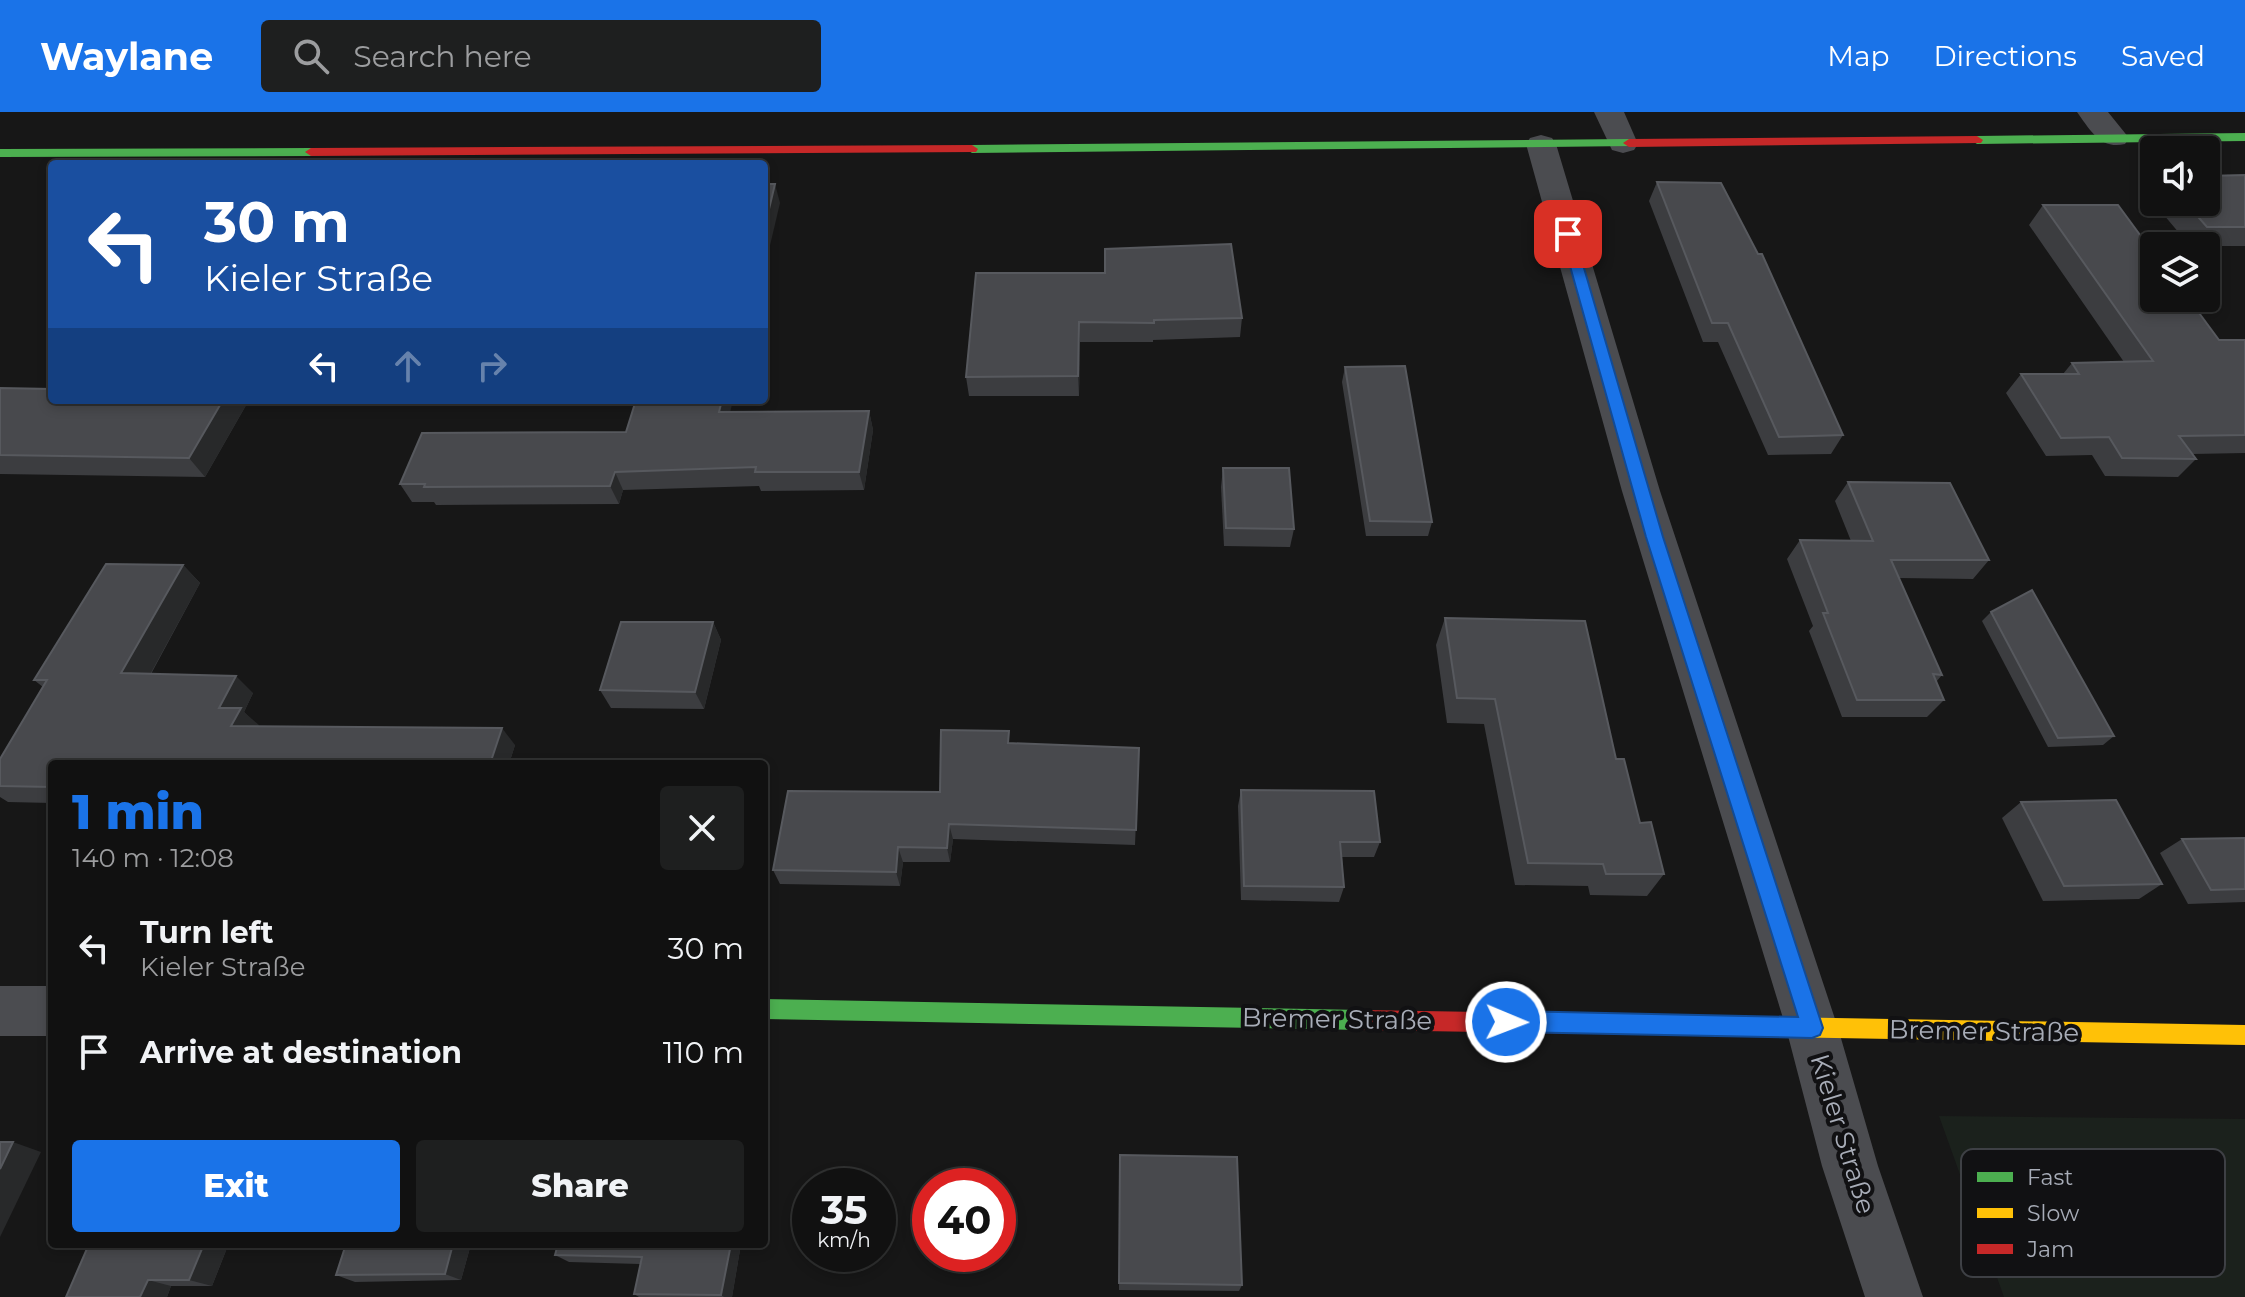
<!DOCTYPE html>
<meta charset="utf-8">
<style>
:root{--surface:#111;--page:#1e1f1f;--text:#f1f3f6;--muted:#9c9d9f;--line:#303131;--accent:#1a73e8}
body{margin:0;font-family:Montserrat,sans-serif;background:var(--page);color:var(--text);height:100vh;display:flex;flex-direction:column;font-size:30px;white-space:nowrap}
*{box-sizing:border-box;margin:0}
p{font-size:26px;color:var(--muted)}
.icon{flex:none;width:44px;height:44px;fill:none;stroke:currentColor;stroke-width:2;stroke-linecap:round;stroke-linejoin:round}
.map{position:relative;flex:1;overflow:hidden}
.sheet{position:absolute;left:48px;top:648px;width:720px;height:488px;display:flex;flex-direction:column;background:var(--surface);border-radius:8px;box-shadow:0 4px 12px #0003,0 0 0 2px var(--line)}
.sheet>*{flex:none}
.guide{position:absolute;left:48px;top:48px;width:720px;height:244px;border-radius:8px;box-shadow:0 4px 12px #0003,0 0 0 2px var(--line);background:#1a4fa0;color:#fff;overflow:hidden}
.controls{position:absolute;left:2140px;top:24px;display:grid;gap:16px}
.controls a{display:grid;place-items:center;width:80px;height:80px;border-radius:8px;background:var(--surface);box-shadow:0 4px 12px #0003,0 0 0 2px var(--line);font-size:40px}
.speed{position:absolute;left:792px;top:1056px;display:flex;gap:16px;font-size:40px;font-weight:700;text-align:center}
.speed>*{display:grid;place-content:center;width:104px;height:104px;border-radius:50%;background:var(--surface);box-shadow:0 4px 12px #0003,0 0 0 2px var(--line);line-height:1}
.speed small{font-size:20px;font-weight:400}
.speed .limit{border:12px solid #d22;background:#fff;color:#111}
.pin{position:absolute;display:grid;place-items:center;width:68px;height:68px;color:#fff;margin:-34px;border-radius:16px;box-shadow:0 4px 12px #0006}
.me{position:absolute;width:88px;margin:-44px;rotate:91deg;stroke-linejoin:round;filter:drop-shadow(0 0 6px #0008)}
.turn{display:flex;align-items:center;gap:28px;height:168px;padding:0 24px;font-size:36px}
.turn .icon{width:104px;height:104px;stroke-width:2.5}
.turn b{display:block;font-size:56px;line-height:68px}
.lanes{display:flex;align-items:center;height:76px;padding:0 24px;background:#0003;justify-content:center;gap:40px;direction:ltr}
.lanes .off{opacity:.35}
.round{display:grid;place-items:center;flex:none;width:84px;height:84px;border-radius:8px;background:var(--page)}
.head{display:flex;align-items:center;justify-content:space-between;height:136px;padding:0 24px}
h1{font-size:48px;font-weight:800;line-height:60px;color:var(--accent)}
.button{display:flex;gap:16px;margin-top:auto;padding:16px 24px}
.button a{flex:1;height:92px;border-radius:8px;background:var(--accent);color:#fff;font-size:32px;font-weight:800;line-height:92px;text-align:center}
.button a+a{background:var(--page);color:var(--text)}
ul{padding:0;list-style:none}
li{display:flex;align-items:center;gap:24px;height:104px;padding:0 24px}
li div{flex:1}
li b{display:block;font-size:30px}
li em{font-style:normal}
header{display:flex;align-items:center;gap:48px;box-sizing:border-box;height:112px;padding:0 40px;background:var(--accent);color:#fff}
header strong{font-size:38px}
nav{display:flex;gap:44px;margin-inline-start:auto;font-size:28px}
.search{width:560px;height:72px;background:var(--page);display:flex;align-items:center;gap:20px;box-sizing:border-box;padding:0 28px;border-radius:8px;color:var(--muted);font-size:30px}
.map>svg:first-child{display:block}
.green{fill:#1b211c}
.lines{fill:none;stroke-linecap:round;stroke-linejoin:round}
.street{fill:#4b4c50;fill-rule:evenodd}
.fast{fill:#4caf50;fill-rule:evenodd}
.slow{fill:#ffc107;fill-rule:evenodd}
.jam{fill:#c62828;fill-rule:evenodd}
.wall{fill:#3c3d40}
.shaded-wall{fill:#28292a}
.building{fill:#48494d;stroke:#57595e;stroke-width:2}
.route{fill:#1a73e8;stroke:#114b97;stroke-width:2}
.labels{text-anchor:middle;dominant-baseline:central;stroke-width:8;stroke-linejoin:round;paint-order:stroke}
.street-label{font-size:26px;fill:#a8adb8;stroke:#111113}
.key{fill:#111113;stroke:#3e4045;stroke-width:2}
.key-label{font-size:22px;fill:#a8adb8}
</style>
<header>
<strong>Waylane</strong>
<div class="search"><svg class="icon" aria-label="search" viewBox="0 0 24 24"><circle cx="10" cy="10" r="6"/><path d="M15 15l6 6"/></svg>Search here</div>
<nav><a>Map</a><a>Directions</a><a>Saved</a></nav>
</header>
<div class="map">
<svg width="2245" height="1185" viewBox="0 0 2245 1185">
<rect width="100%" height="100%" fill="#171717"/>
<!-- green -->
<path class="green" d="M1939 1004 2245 1007V1185H2004Z"/>
<g class="lines">
<!-- street -->
<g class="street">
<path d="M1594 0H1624L1638 32 1634 38 1623 41 1612 38Z"/>
<path d="M2077 0H2108L2129 26 2125 32C2101 38 2090 18 2077 0Z"/>
<path d="M1541 23 1552 26 1556 32 1660 379 1838 916 1878 1054 1923 1185H1865L1822 1054 1786 916 1622 379 1526 32 1530 26Z"/>
<rect x="0" y="874" width="52" height="50"/>
</g>
<!-- fast -->
<g class="fast">
<path d="M2245 21V29L1977 32 1971 28 1977 24Z"/>
<path d="M1629 27 1633 28V34L972 41 966 37 972 33Z"/>
<path d="M0 37 311 36 317 40 311 44 0 45Z"/>
<path d="M764 887 1362 898 1369 901 1373 908 1369 915 1362 918 764 907Z"/>
</g>
<!-- slow -->
<path class="slow" d="M1718 904 2245 913V933L1718 924 1711 921 1707 914 1711 907Z"/>
<!-- jam -->
<g class="jam">
<path d="M1977 24 1983 28 1981 31 1629 35 1623 31 1629 27Z"/>
<path d="M972 33 978 37 976 40 311 44 305 40 311 36Z"/>
<path d="M1362 898 1718 904 1725 907 1729 914 1725 921 1718 924 1362 918 1355 915 1351 908 1355 901Z"/>
</g>
</g>
<!-- wall -->
<g class="wall">
<path d="M2245 63V134H2190L2148 84 2154 77V90H2206Z"/>
<path d="M1657 70 1843 323 1831 342 1768 343 1718 230H1703L1649 89Z"/>
<path d="M2043 93 2219 228H2245V341L2192 342 2196 347 2178 365 2105 364 2092 343 2046 344 2006 281 2021 262H2063L2072 251 2124 250 2029 113Z"/>
<path d="M976 161 1242 206 1240 225 1153 228V230H1080L1079 284H969L966 265Z"/>
<path d="M1345 255 1432 410 1428 424H1366L1342 270Z"/>
<path d="M0 276 52 288H249L205 365 0 362Z"/>
<path d="M730 299H869L873 318 864 378 761 379 759 374 623 378 619 392 436 393 434 390H412L400 372 626 320Z"/>
<path d="M1223 356 1294 417 1290 435 1224 434 1221 375Z"/>
<path d="M1848 370 1989 448 1973 467 1899 466 1942 563 1936 570 1944 588 1927 605H1842L1809 519 1813 514 1787 447 1800 428 1851 429 1835 389Z"/>
<path d="M183 453 200 471 151 562 253 581 244 600 258 614 515 633 509 652H52V691L8 690 0 685V647L43 575 34 568Z"/>
<path d="M1991 500 2114 624 2103 633 2048 635 1982 509Z"/>
<path d="M1445 506 1616 647 1640 711 1664 762 1647 784 1590 783 1588 774 1515 773 1484 612 1447 611 1436 533Z"/>
<path d="M713 510 721 528 704 597 611 596 600 578Z"/>
<path d="M1011 632 1139 636 1135 733 953 727 950 750H903L900 774 780 772 773 758 940 680Z"/>
<path d="M1241 678 1380 730 1374 745H1342L1344 775 1339 790 1241 788 1238 694Z"/>
<path d="M2021 690 2162 772 2139 787 2043 789 2002 706Z"/>
<path d="M2245 726V790L2188 792 2160 741 2182 727Z"/>
<path d="M1120 1043 1242 1173 1239 1179 1119 1178Z"/>
<path d="M89 1132H471L461 1168 355 1170 336 1163 344 1138 227 1136 212 1174H171L167 1185Z"/>
<path d="M558 1132H741L732 1185H639L634 1182 640 1152 569 1150 555 1143Z"/>
</g>
<!-- shaded-wall -->
<g class="shaded-wall">
<path d="M775 72 780 91 764 159V118Z"/>
<path d="M1079 210 1080 230 1079 284 1078 264Z"/>
<path d="M223 288H249L205 365 189 346Z"/>
<path d="M722 288H733L726 318 719 300Z"/>
<path d="M869 299 873 318 864 378 859 360Z"/>
<path d="M615 360 623 378 619 392 610 374Z"/>
<path d="M183 453 200 471 141 579 121 561Z"/>
<path d="M713 510 721 528 704 597 695 580Z"/>
<path d="M236 564 253 581 244 600 259 613 250 630 231 614 219 596Z"/>
<path d="M502 616 515 633 509 652H490Z"/>
<path d="M949 712 953 727 950 750 947 736Z"/>
<path d="M898 735 903 750 900 774 896 760Z"/>
<path d="M13 1030 41 1040 0 1125V1057Z"/>
<path d="M204 1132H215L227 1136 212 1174 189 1168Z"/>
<path d="M453 1132H471L461 1168 445 1162Z"/>
<path d="M731 1132H741L732 1185H724L721 1183Z"/>
<path d="M148 1168 171 1174 167 1185H140Z"/>
</g>
<!-- building -->
<g class="building">
<path d="M2245 63V115H2207L2185 90H2206V64Z"/>
<path d="M1657 70 1721 71 1758 142H1762L1843 323 1779 325 1728 211H1712Z"/>
<path d="M764 72H775L764 118Z"/>
<path d="M2043 93H2118L2154 142V186H2188L2219 228H2245V323L2179 324 2196 347 2122 346 2109 325 2061 326 2021 262H2079L2072 251 2153 249Z"/>
<path d="M1231 132 1242 206 1154 208V211L1079 210 1078 264 966 265 976 161H1105V137Z"/>
<path d="M1405 254 1432 410 1370 409 1345 255Z"/>
<path d="M0 276 52 277V288H223L189 346 0 343Z"/>
<path d="M636 288H722L719 300 869 299 859 360H755L756 355 615 360 610 374 424 375 425 372H400L422 321 626 320Z"/>
<path d="M1223 356H1289L1294 417 1226 416Z"/>
<path d="M1848 370 1950 371 1989 448H1891L1942 563 1933 562 1944 588H1857L1823 501H1828L1800 428 1873 429Z"/>
<path d="M106 452 183 453 121 561 236 564 219 596H241L231 614 502 616 490 652H52V675L0 674V647L47 568H34Z"/>
<path d="M2032 478 2114 624 2058 626 1991 500Z"/>
<path d="M1445 506 1585 509 1616 647H1624L1640 711 1651 710 1664 762H1606L1603 752 1528 751 1495 587 1457 586Z"/>
<path d="M621 510H713L695 580 600 578Z"/>
<path d="M941 618 1009 619 1008 631 1139 636 1136 718 949 712 947 736 898 735 896 760 773 758 788 679 940 680Z"/>
<path d="M1241 678 1374 679 1380 730H1340L1344 775 1244 774Z"/>
<path d="M2116 688 2162 772 2064 774 2021 690Z"/>
<path d="M2245 726V777L2211 778 2182 727Z"/>
<path d="M0 1030H13L0 1057Z"/>
<path d="M1120 1043 1237 1045 1242 1173 1119 1171Z"/>
<path d="M89 1132H204L189 1168H148L140 1185H66Z"/>
<path d="M346 1132H453L445 1162 336 1163Z"/>
<path d="M558 1132H731L721 1183 634 1182 642 1145 555 1143Z"/>
</g>
<!-- route -->
<path class="route" d="M1568 117 1574 122 1663 425 1823 916 1820 923 1812 926 1506 920 1499 917 1496 910 1499 902 1506 899 1798 905 1646 425 1561 122Z"/>
<g class="labels">
<!-- street labels -->
<g class="street-label">
<text transform="translate(1337 907) rotate(1)">Bremer Straße</text>
<text transform="translate(1984 919) rotate(1)">Bremer Straße</text>
<text transform="translate(1843 1022) rotate(73)">Kieler Straße</text>
</g>
</g>
<!-- legend -->
<rect x="1961" y="1037" width="264" height="128" rx="12" class="key"/>
<rect x="1977" y="1060" width="36" height="10" fill="#4caf50"/>
<rect x="1977" y="1096" width="36" height="10" fill="#ffc107"/>
<rect x="1977" y="1132" width="36" height="10" fill="#c62828"/>
<g class="key-label">
<text x="2027" y="1073">Fast</text>
<text x="2027" y="1109">Slow</text>
<text x="2027" y="1145">Jam</text>
</g>
</svg>
<div class="controls">
<a><svg class="icon" aria-label="sound" viewBox="0 0 24 24"><path d="M4 9h4l5-4v14l-5-4H4zM17 9q2 3 0 6"/></svg></a>
<a><svg class="icon" aria-label="layers" viewBox="0 0 24 24"><path d="M12 4l9 5-9 5-9-5zM3 14l9 5 9-5"/></svg></a>
</div>
<div class="speed"><div>35<small>km/h</small></div><div class="limit">40</div></div>
<div class="pin" style="left:1568px;top:122px;background:#d93025"><svg class="icon" aria-label="arrive" viewBox="0 0 24 24"><path d="M6 21V4h12l-3 4 3 4H6"/></svg></div>
<svg class="me" style="left:1506px;top:910px" viewBox="-20 -20 40 40"><circle r="17" fill="#1a73e8" stroke="#fff" stroke-width="3"/><path d="M0-11L8 9 0 5-8 9z" fill="#fff"/></svg>
<div class="guide">
<div class="turn"><svg class="icon" aria-label="left" viewBox="0 0 24 24"><path d="M17 20v-9H6M10 6l-5 5 5 5"/></svg><div><b>30 m</b>Kieler Straße</div></div>
<div class="lanes"><svg class="icon" aria-label="left" viewBox="0 0 24 24"><path d="M17 20v-9H6M10 6l-5 5 5 5"/></svg><svg class="icon off" aria-label="ahead" viewBox="0 0 24 24"><path d="M12 20V5M6 11l6-6 6 6"/></svg><svg class="icon off" aria-label="right" viewBox="0 0 24 24"><path d="M7 20v-9h11M14 6l5 5-5 5"/></svg></div>
</div>
<section class="sheet">
<div class="head"><div><h1>1 min</h1><p>140 m · 12:08</p></div><a class="round"><svg class="icon" aria-label="close" viewBox="0 0 24 24"><path d="M6 6l12 12M18 6L6 18"/></svg></a></div>
<ul>
<li><svg class="icon" aria-label="left" viewBox="0 0 24 24"><path d="M17 20v-9H6M10 6l-5 5 5 5"/></svg><div><b>Turn left</b><p>Kieler Straße</p></div><em>30 m</em></li>
<li><svg class="icon" aria-label="arrive" viewBox="0 0 24 24"><path d="M6 21V4h12l-3 4 3 4H6"/></svg><div><b>Arrive at destination</b></div><em>110 m</em></li>
</ul>
<div class="button"><a>Exit</a><a>Share</a></div>
</section>
</div>
